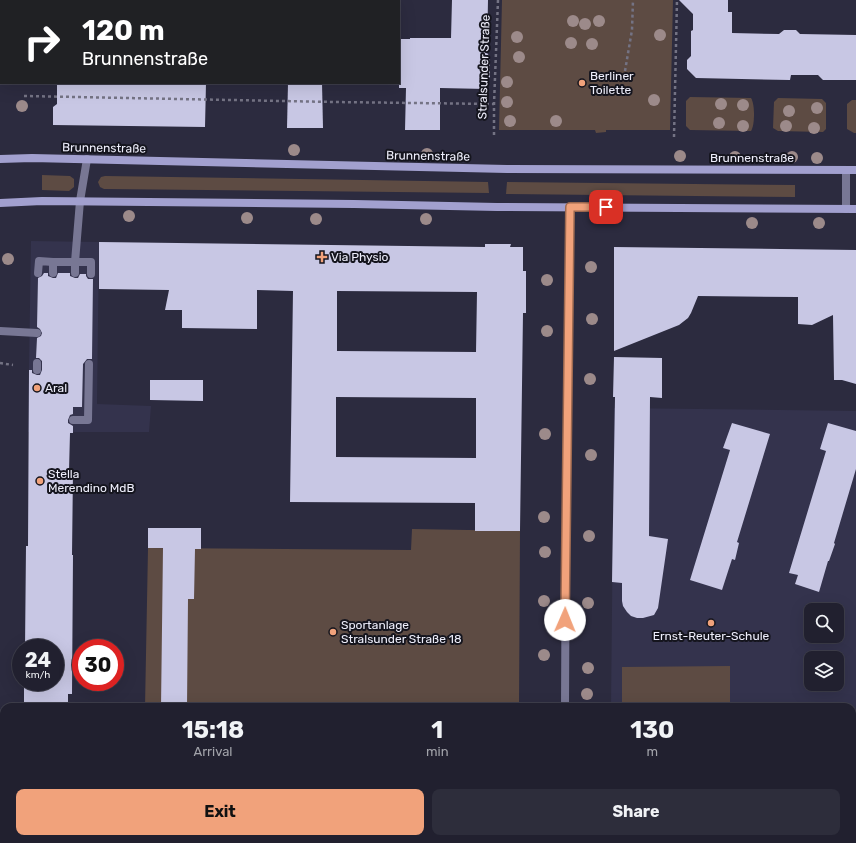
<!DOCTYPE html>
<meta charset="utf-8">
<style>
:root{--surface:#21202f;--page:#2d2d3b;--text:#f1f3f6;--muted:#a2a3aa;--line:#3e3e4b;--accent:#f1a27b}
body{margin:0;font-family:Rubik,sans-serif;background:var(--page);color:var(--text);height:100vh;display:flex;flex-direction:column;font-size:15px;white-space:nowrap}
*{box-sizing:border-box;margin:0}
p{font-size:13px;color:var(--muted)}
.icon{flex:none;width:22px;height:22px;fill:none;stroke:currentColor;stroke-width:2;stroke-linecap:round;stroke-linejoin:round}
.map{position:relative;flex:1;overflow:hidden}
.drawer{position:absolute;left:0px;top:703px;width:856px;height:140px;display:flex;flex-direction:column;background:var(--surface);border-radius:12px 12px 0 0;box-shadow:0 4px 16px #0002,0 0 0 1px var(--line)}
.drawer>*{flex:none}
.banner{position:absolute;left:0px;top:0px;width:400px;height:84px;box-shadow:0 4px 16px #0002,0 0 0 1px var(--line);background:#202124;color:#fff;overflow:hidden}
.buttons{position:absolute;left:804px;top:603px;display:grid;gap:8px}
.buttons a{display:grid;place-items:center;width:40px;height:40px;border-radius:8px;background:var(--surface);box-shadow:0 4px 16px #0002,0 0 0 1px var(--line);font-size:20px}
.speed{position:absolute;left:12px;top:639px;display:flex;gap:8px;font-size:20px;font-weight:700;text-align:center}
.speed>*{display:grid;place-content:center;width:52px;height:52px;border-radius:50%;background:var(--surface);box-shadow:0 4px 16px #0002,0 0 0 1px var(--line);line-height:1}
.speed small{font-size:10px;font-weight:400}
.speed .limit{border:6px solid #d22;background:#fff;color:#111}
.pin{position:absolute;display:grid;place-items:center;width:34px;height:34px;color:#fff;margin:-17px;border-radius:8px;box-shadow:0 2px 6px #0006}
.me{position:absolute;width:44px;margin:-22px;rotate:1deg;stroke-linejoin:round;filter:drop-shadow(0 0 3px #0008)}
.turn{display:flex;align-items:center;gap:14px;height:84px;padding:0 16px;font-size:18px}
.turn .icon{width:52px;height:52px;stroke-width:2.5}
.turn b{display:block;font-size:28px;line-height:34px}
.eta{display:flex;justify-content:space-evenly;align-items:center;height:68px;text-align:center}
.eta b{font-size:24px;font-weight:700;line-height:28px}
.button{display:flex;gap:8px;margin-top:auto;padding:8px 16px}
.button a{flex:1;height:46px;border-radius:8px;background:var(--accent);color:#111;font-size:16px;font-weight:700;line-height:46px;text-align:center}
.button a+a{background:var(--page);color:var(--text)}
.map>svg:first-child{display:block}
.built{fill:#34334d;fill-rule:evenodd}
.green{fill:#5d4b43}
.building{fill:#c8c7e4;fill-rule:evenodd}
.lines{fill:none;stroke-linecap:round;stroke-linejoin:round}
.path{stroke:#747384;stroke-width:2.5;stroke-dasharray:3 3;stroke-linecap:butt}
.lane{stroke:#787794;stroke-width:8}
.street{stroke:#787794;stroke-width:8}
.secondary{stroke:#a2a0cf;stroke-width:8}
.tree{fill:#9c8a8a}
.route-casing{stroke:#9d6950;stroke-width:10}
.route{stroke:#f1a27b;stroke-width:7}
.poi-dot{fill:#f1a27b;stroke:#15151e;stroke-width:1.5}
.labels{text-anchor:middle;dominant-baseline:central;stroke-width:4;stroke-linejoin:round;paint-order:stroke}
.street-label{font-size:12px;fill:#eeeefb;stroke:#15151e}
.poi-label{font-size:12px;fill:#eeeefb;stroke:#15151e;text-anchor:start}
</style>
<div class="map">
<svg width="856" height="843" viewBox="0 0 856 843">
<rect width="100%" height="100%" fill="#2c2b3f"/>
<!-- built -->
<g class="built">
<path d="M31 241 99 242 97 404 151 406 149 432H28Z"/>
<path d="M614 408 856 411V843H611V839H852V707H611ZM811 610H837V636H811ZM811 658H837V684H811Z"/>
</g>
<!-- green -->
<g class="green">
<path d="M502 0H673L670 130H606V132L596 133 595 130H499Z"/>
<path d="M690 97 751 98C755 104 755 125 751 131L690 130 686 126V101Z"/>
<path d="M778 98 822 99 826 103V129L823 132 778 131 773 128 774 102Z"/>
<path d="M852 100H856V133H854L847 129V104Z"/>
<path d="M42 175 70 176 74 179V187L69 191 42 190Z"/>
<path d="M105 176 488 182 489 193 104 189 100 187 98 182 101 177Z"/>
<path d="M507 182 795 185V197L506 194Z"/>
<path d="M412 529 520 531 519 707H145L148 548 411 550Z"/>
<path d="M730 666V707H622V667Z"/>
<path d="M223 839H517V843H224Z"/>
<path d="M761 839H830L829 843H761Z"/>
</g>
<!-- building -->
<g class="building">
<path d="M452 0H488L487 53 490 57V77L486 81V89L440 88V130H405L406 88H399V39H410V38H451Z"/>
<path d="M679 0H728V12H732V33L779 34 784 30H796L800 34 856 35V80H823L818 75H791L790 80 696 78 687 69V60L691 56V31L693 30V14Z"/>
<path d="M57 83H206L205 127 53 125V107L57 104Z"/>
<path d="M288 83H322L323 128H287Z"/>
<path d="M99 242 485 247V244H511L510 247H523V271H526V313H523L520 531H475V503L290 502 293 291 257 290V329L182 328V310H165L169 290 99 289ZM337 291 477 292 476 352 337 351ZM336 397 476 398V458L336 457Z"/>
<path d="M614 247 856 250V384L842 380H834L833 315 812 325 798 324V297L698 296 691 313 688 318 679 325 614 351Z"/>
<path d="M44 273H48V276L53 278H56L58 273H70V276L75 278H78L80 274H86V276L88 279H93L92 359H87L83 364 82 407H73V414L70 415 68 420V423L73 426V433H70L69 471H73L72 555H73L72 694H68V707H24V682H55V648H25L26 546H28L29 370H32V373L37 375H40L42 370V361L39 358H36L37 338 41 336 42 333 40 329 37 327 38 278 42 276Z"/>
<path d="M614 357 662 358V398L650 397 649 536 668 539 658 608 654 615 643 618H637L631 616 627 612 623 606 622 601V583L612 582 615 397H613Z"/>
<path d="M150 380H203V401L150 400Z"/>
<path d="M732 423 770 434 737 542 739 543 735 560 732 559 722 590 690 580 730 450 723 448Z"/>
<path d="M828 423 856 431V469L834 543 835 544 829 561H828L819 592 795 584 798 575 789 573 826 451 820 449Z"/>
<path d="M148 528H201V549H195L194 599H188L187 707H161L163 548H148Z"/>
</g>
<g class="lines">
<!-- path -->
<g class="path">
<path d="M625 71 632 30 633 0"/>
<path d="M24 96 334 102 494 104"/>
<path d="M494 135V104L498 0"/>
<path d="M674 137 677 0"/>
<path d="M0 363 13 365"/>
</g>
<!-- lane -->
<g class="lane">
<path d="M87 159 80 201 75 262H91V274"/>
<path d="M846 170V209"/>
<path d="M38 273 39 261 53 262"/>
<path d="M53 273V262H75V273"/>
<path d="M0 331 37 333"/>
<path d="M37 370V363"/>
<path d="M73 420H88L89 364"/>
</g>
<!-- street -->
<g class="street">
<path d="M565 707 566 505 570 207"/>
<path d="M565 843V839"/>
</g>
<!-- secondary -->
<g class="secondary">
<path d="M0 159 32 158 507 169 856 170"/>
<path d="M0 203 42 201 354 204 497 207 856 209"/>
</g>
</g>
<!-- trees -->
<g class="tree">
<circle cx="573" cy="21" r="6"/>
<circle cx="599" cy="21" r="6"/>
<circle cx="585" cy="24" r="6"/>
<circle cx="660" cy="35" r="6"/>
<circle cx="517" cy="37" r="6"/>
<circle cx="571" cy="43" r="6"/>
<circle cx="592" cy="44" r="6"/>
<circle cx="519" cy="57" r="6"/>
<circle cx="507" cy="82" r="6"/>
<circle cx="654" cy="100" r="6"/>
<circle cx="507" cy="102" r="6"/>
<circle cx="721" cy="104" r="6"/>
<circle cx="743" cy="105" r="6"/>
<circle cx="22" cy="106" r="6"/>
<circle cx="817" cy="108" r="6"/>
<circle cx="789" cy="111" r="6"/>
<circle cx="510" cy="121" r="6"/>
<circle cx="556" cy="121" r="6"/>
<circle cx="719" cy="123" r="6"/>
<circle cx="743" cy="126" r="6"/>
<circle cx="786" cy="126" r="6"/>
<circle cx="814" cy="128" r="6"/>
<circle cx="294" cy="150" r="6"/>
<circle cx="427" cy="154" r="6"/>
<circle cx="680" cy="156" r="6"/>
<circle cx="735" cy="157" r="6"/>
<circle cx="792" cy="157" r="6"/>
<circle cx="817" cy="158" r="6"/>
<circle cx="129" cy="216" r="6"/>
<circle cx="247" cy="218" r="6"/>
<circle cx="316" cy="219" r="6"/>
<circle cx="426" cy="219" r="6"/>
<circle cx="752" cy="223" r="6"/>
<circle cx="819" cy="223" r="6"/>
<circle cx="8" cy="259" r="6"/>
<circle cx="591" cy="267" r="6"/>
<circle cx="547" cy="280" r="6"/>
<circle cx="592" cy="319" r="6"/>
<circle cx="547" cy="331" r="6"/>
<circle cx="590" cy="379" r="6"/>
<circle cx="545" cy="434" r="6"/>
<circle cx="591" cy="455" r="6"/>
<circle cx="544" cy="517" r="6"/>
<circle cx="589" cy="536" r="6"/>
<circle cx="545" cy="552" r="6"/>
<circle cx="544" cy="601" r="6"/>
<circle cx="588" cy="603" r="6"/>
<circle cx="544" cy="655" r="6"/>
<circle cx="588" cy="668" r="6"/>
<circle cx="587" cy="694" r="6"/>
</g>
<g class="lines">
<!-- route casing -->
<g class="route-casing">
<path id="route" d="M565 620 570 207H606"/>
</g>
<!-- route -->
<use href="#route" class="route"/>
</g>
<!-- markers -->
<g class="poi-dot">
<circle cx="582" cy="83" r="4"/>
<path d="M320 251h4v4h4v4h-4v4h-4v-4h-4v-4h4z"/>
<circle cx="37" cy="388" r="4"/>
<circle cx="40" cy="481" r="4"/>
<circle cx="711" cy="623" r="4"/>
<circle cx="333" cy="632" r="4"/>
</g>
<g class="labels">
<!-- street labels -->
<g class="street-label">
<text transform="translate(484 67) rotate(-88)">Stralsunder Straße</text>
<text transform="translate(104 148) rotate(1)">Brunnenstraße</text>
<text transform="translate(428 156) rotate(1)">Brunnenstraße</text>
<text x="752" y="158">Brunnenstraße</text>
</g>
<!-- poi labels -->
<g class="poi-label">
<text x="590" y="76">Berliner<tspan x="590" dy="14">Toilette</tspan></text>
<text x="331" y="257">Via Physio</text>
<text x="45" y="388">Aral</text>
<text x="48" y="474">Stella<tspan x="48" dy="14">Merendino MdB</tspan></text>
<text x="341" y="625">Sportanlage<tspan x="341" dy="14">Stralsunder Straße 18</tspan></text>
<text x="711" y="636" text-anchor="middle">Ernst-Reuter-Schule</text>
</g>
</g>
</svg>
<div class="buttons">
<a><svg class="icon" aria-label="search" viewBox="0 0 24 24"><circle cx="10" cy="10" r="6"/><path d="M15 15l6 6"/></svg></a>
<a><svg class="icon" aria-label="layers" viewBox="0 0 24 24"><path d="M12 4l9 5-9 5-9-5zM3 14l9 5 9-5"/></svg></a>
</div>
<div class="speed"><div>24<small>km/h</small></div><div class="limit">30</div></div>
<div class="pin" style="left:606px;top:207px;background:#d93025"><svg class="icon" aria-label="arrive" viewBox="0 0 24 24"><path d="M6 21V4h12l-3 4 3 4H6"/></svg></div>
<svg class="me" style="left:565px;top:620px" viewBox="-20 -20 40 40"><circle r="19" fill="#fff"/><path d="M0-13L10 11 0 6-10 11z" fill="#f1a27b"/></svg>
<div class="banner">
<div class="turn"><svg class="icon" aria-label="right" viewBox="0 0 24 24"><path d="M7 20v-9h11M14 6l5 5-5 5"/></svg><div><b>120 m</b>Brunnenstraße</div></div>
</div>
<section class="drawer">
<div class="eta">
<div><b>15:18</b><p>Arrival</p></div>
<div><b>1</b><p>min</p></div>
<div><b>130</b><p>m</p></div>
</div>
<div class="button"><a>Exit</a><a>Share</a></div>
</section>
</div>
